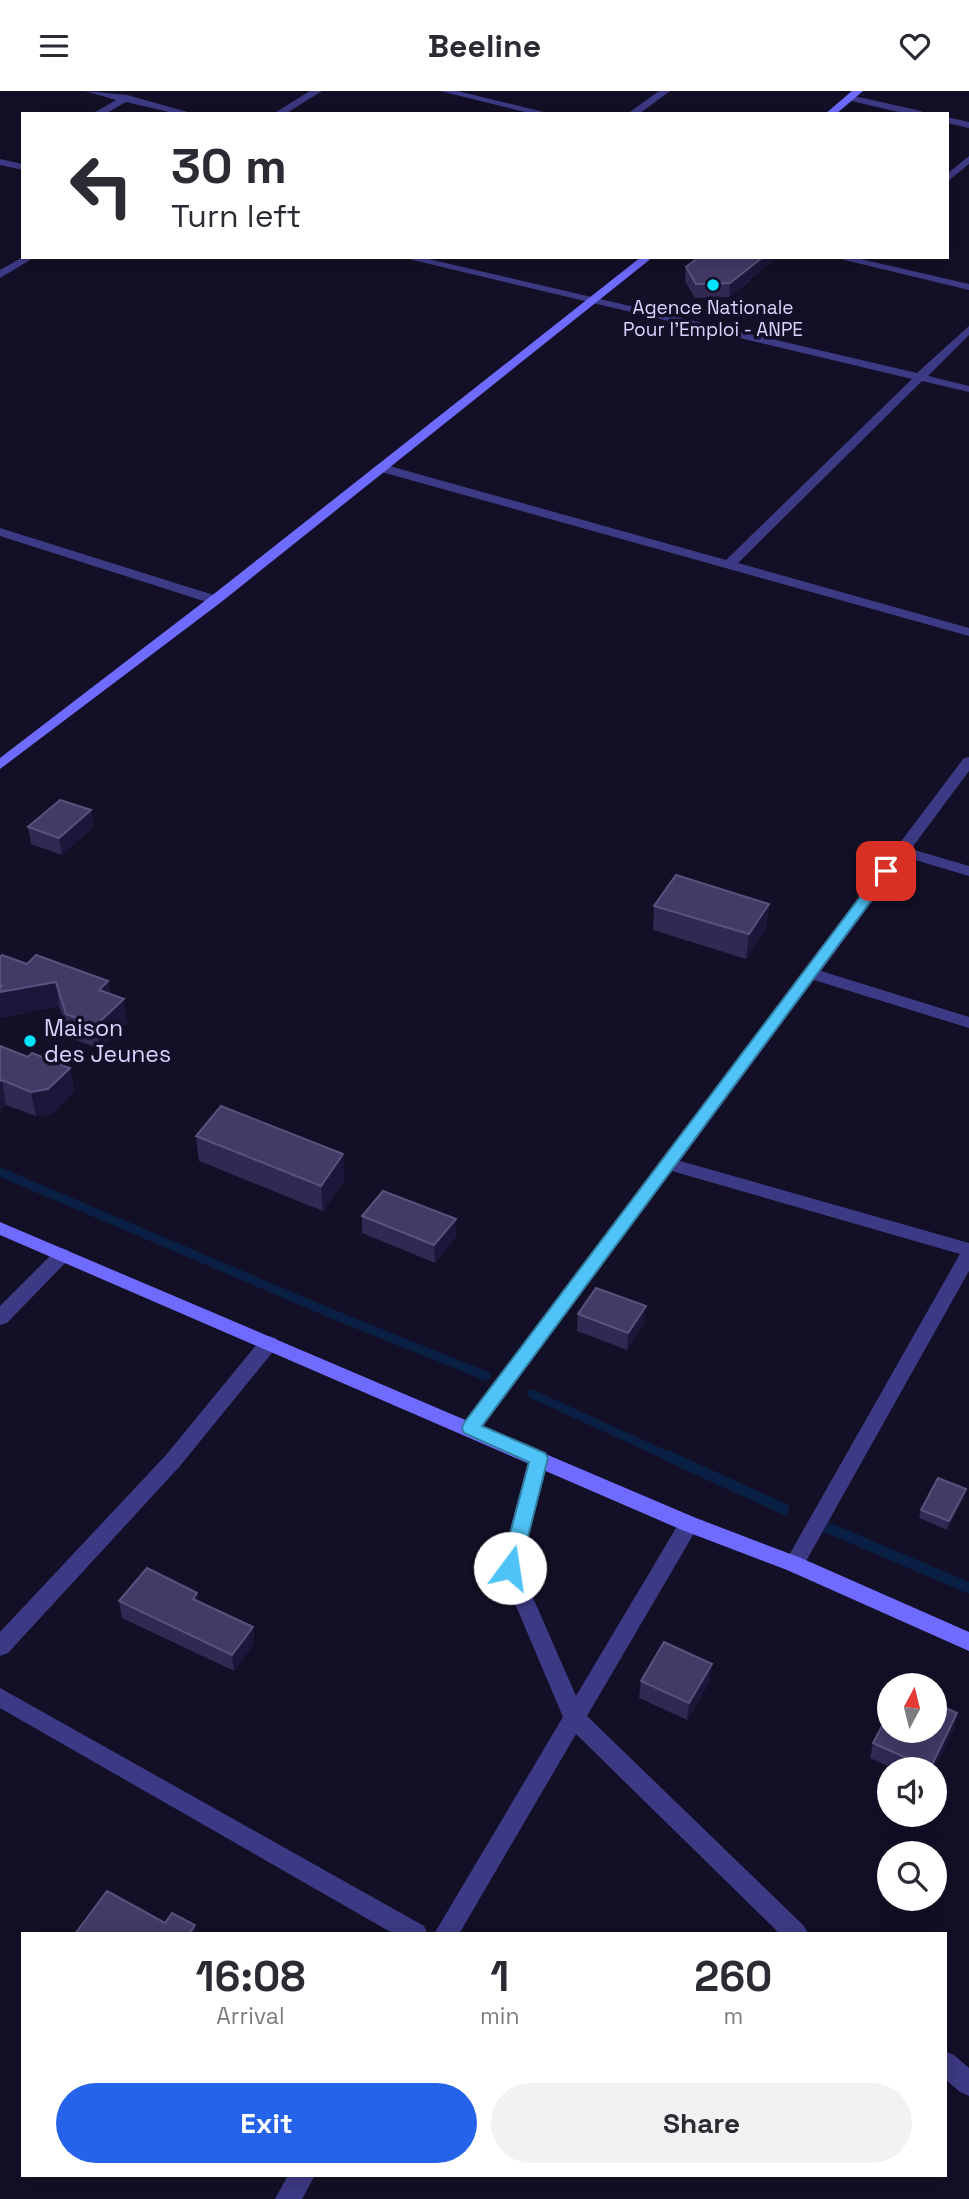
<!DOCTYPE html>
<meta charset="utf-8">
<style>
:root{--surface:#fff;--page:#f2f2f3;--text:#2b2b33;--muted:#7c7c81;--accent:#2563eb}
body{margin:0;font-family:"Space Grotesk",sans-serif;background:var(--page);color:var(--text);height:100vh;display:flex;flex-direction:column;font-size:26px;white-space:nowrap}
*{box-sizing:border-box;margin:0}
p{font-size:23px;color:var(--muted)}
.icon{flex:none;width:38px;height:38px;fill:none;stroke:currentColor;stroke-width:2;stroke-linecap:round;stroke-linejoin:round}
.map{position:relative;flex:1;overflow:hidden}
.details{position:absolute;left:21px;top:1841px;width:926px;height:245px;display:flex;flex-direction:column;background:var(--surface);border-radius:0px;box-shadow:0 4px 18px #0003}
.details>*{flex:none}
.top-card{position:absolute;left:21px;top:21px;width:928px;height:147px;border-radius:0px;box-shadow:0 4px 18px #0003;background:#fff;color:var(--text);overflow:hidden}
.needle{width:46px;rotate:7deg}
.fabs{position:absolute;left:877px;top:1582px;display:grid;gap:14px}
.fabs a{display:grid;place-items:center;width:70px;height:70px;border-radius:50%;background:var(--surface);box-shadow:0 4px 18px #0003;font-size:35px}
.pin{position:absolute;display:grid;place-items:center;width:60px;height:60px;color:#fff;margin:-30px;border-radius:14px;box-shadow:0 4px 10px #0006}
.me{position:absolute;width:77px;margin:-38px;rotate:14deg;stroke-linejoin:round;filter:drop-shadow(0 0 5px #0008)}
.turn{display:flex;align-items:center;gap:24px;height:147px;padding:0 35px;font-size:32px}
.turn .icon{width:91px;height:91px;stroke-width:2.5}
.turn b{display:block;font-size:49px;line-height:60px}
.eta{display:flex;justify-content:space-evenly;align-items:center;height:119px;text-align:center}
.eta b{font-size:42px;font-weight:800;line-height:49px}
.primary-button{display:flex;gap:14px;margin-top:auto;padding:14px 35px}
.primary-button a{flex:1;height:80px;border-radius:42px;background:var(--accent);color:#fff;font-size:28px;font-weight:800;line-height:80px;text-align:center}
.primary-button a+a{background:var(--page);color:var(--text)}
header{display:flex;justify-content:space-between;align-items:center;height:91px;padding:0 35px;background:var(--surface);font-size:32px;font-weight:800}
.map>svg:first-child{display:block}
.lines{fill:none;stroke-linecap:round;stroke-linejoin:round}
.stream-far1{stroke:#0a1f44;stroke-width:9}
.stream{stroke:#0a1f44;stroke-width:11}
.street{fill:#3d3a85;fill-rule:evenodd}
.secondary{fill:#6f6bff;fill-rule:evenodd}
.wall{fill:#312854}
.shaded-wall{fill:#1d163a}
.building{fill:#433a66;stroke:#5a527e;stroke-width:2}
.route{fill:#4fc3f7;stroke:#337fa1;stroke-width:2}
.poi-dot{fill:#00e5ff;stroke:#130f26;stroke-width:2.5}
.labels{text-anchor:middle;dominant-baseline:central;stroke-width:7;stroke-linejoin:round;paint-order:stroke}
.far-poi-label{font-size:19px;fill:#d9d4ff;stroke:#130f26}
.poi-label{font-size:23px;fill:#d9d4ff;stroke:#130f26;text-anchor:start}
</style>
<header><svg class="icon" aria-label="menu" viewBox="0 0 24 24"><path d="M4 6h16M4 12h16M4 18h16"/></svg>Beeline<svg class="icon" aria-label="heart" viewBox="0 0 24 24"><path d="M12 20l-8-8c-3-5 5-10 8-4 3-6 11-1 8 4z"/></svg></header>
<div class="map">
<svg width="969" height="2108" viewBox="0 0 969 2108">
<rect width="100%" height="100%" fill="#130f26"/>
<g class="lines">
<!-- stream-far1 -->
<g class="stream-far1">
<path d="M0 1081 330 1222 486 1285"/>
<path d="M532 1303 672 1367"/>
</g>
<!-- stream -->
<g class="stream">
<path d="M668 1365 784 1418"/>
<path d="M824 1435 969 1497"/>
</g>
<!-- street -->
<g class="street">
<path d="M85 0 127 4 195 23H177L126 11 105 23H92L116 9Z"/>
<path d="M310 0H322L285 23H273Z"/>
<path d="M440 0H457L552 23H533Z"/>
<path d="M659 0H670L639 23H627Z"/>
<path d="M850 4 921 20 926 23H907L847 9V5Z"/>
<path d="M947 26 969 31V37L947 32Z"/>
<path d="M969 65V73L947 91V83Z"/>
<path d="M0 68 23 73V79L0 74Z"/>
<path d="M23 166H35L0 187V179Z"/>
<path d="M400 166H420L917 282 969 235V244L928 285 969 295V301L922 290 738 472 969 537V545L378 380V374H386L726 469 912 288Z"/>
<path d="M832 166H852L969 193V199Z"/>
<path d="M0 437 220 506 222 509 220 512H210L0 445Z"/>
<path d="M969 666V680L911 758 969 775V785L905 766 821 880 969 926V937L814 889 680 1070 969 1152V1180L801 1479 794 1481 787 1479 784 1473 960 1163 672 1080 478 1342 471 1345 464 1342 461 1337 464 1332 896 757 964 667Z"/>
<path d="M62 1157 68 1159 71 1164 68 1169 7 1232 0 1234V1215L56 1159Z"/>
<path d="M269 1245 276 1247 279 1252 276 1257 180 1375 8 1562 0 1565V1541L166 1364 262 1247Z"/>
<path d="M539 1359 546 1362 549 1367 520 1477 576 1605 682 1427 689 1425 696 1427 699 1433 696 1439 587 1625 804 1835 808 1843H780L576 1643 459 1843H434L563 1626 500 1477 529 1367 532 1362Z"/>
<path d="M0 1597 424 1835 428 1843H394L0 1617Z"/>
<path d="M945 1960 954 1964 969 1977V2005L960 2001 945 1988Z"/>
<path d="M288 2084H315L302 2108H275Z"/>
</g>
<!-- secondary -->
<g class="secondary">
<path d="M852 0H863L836 23H825Z"/>
<path d="M641 166H653L220 512 0 678V667L210 506Z"/>
<path d="M0 1131 696 1427 801 1467 969 1541V1560L787 1479 682 1439 0 1144Z"/>
</g>
</g>
<!-- wall -->
<g class="wall">
<path d="M686 176 751 189 729 206 695 207 685 190Z"/>
<path d="M91 719 93 736 62 764 31 753 28 736Z"/>
<path d="M769 813 766 837 746 868 653 839 654 815Z"/>
<path d="M0 866 108 890 110 903 127 932 100 958 70 947 59 915 0 927Z"/>
<path d="M0 955 28 966 70 977 74 1001 52 1023 36 1025 6 1014 0 1019Z"/>
<path d="M196 1045 345 1088 323 1120 199 1070Z"/>
<path d="M362 1125 456 1128V1145L435 1172 362 1142Z"/>
<path d="M578 1223 644 1232 627 1259 577 1240Z"/>
<path d="M964 1406 947 1439 919 1427 921 1419Z"/>
<path d="M197 1502 198 1510 253 1536 254 1552 234 1580 122 1527 119 1510Z"/>
<path d="M641 1590H710L687 1629 639 1607Z"/>
<path d="M957 1622 954 1638 934 1678H894L870 1667 873 1652Z"/>
</g>
<!-- shaded-wall -->
<g class="shaded-wall">
<path d="M763 166H778L729 206 730 192Z"/>
<path d="M91 719 93 736 62 764 59 747Z"/>
<path d="M769 813 766 837 746 868 749 843Z"/>
<path d="M108 890 111 915 99 899Z"/>
<path d="M56 891 59 915 0 927V901Z"/>
<path d="M124 908 127 932 100 958 96 934Z"/>
<path d="M70 977 74 1001 52 1023 36 1025 31 1001Z"/>
<path d="M2 989 6 1014 0 1019V990Z"/>
<path d="M343 1063 345 1088 323 1120 321 1095Z"/>
<path d="M456 1128V1145L435 1172 434 1154Z"/>
<path d="M646 1215 644 1232 627 1259 628 1242Z"/>
<path d="M966 1398 964 1406 947 1439 949 1430Z"/>
<path d="M197 1502 200 1519 193 1508Z"/>
<path d="M253 1536 254 1552 234 1580 232 1564Z"/>
<path d="M712 1573 710 1590 687 1629 689 1612Z"/>
<path d="M957 1622 954 1638 934 1678H930Z"/>
<path d="M195 1834 196 1843H189Z"/>
</g>
<!-- building -->
<g class="building">
<path d="M699 166H763L730 192 696 193 686 176Z"/>
<path d="M60 709 91 719 59 747 28 736Z"/>
<path d="M676 784 769 813 749 843 654 815Z"/>
<path d="M2 864 27 873 36 864 108 890 99 899 124 908 96 934 66 923 56 891 0 901V897L2 895H0V866Z"/>
<path d="M0 955 28 966 32 962 70 977 48 998 31 1001 2 989 0 990Z"/>
<path d="M221 1015 343 1063 321 1095 196 1045Z"/>
<path d="M383 1100 456 1128 434 1154 362 1125Z"/>
<path d="M596 1197 646 1215 628 1242 578 1223Z"/>
<path d="M938 1387 966 1398 949 1430 921 1419Z"/>
<path d="M147 1477 197 1502 193 1508 253 1536 232 1564 119 1510Z"/>
<path d="M664 1551 712 1573 689 1612 641 1590Z"/>
<path d="M934 1612 957 1622 930 1678 873 1652 889 1622V1640H934Z"/>
<path d="M107 1800 165 1832 172 1822 195 1834 189 1843H75Z"/>
</g>
<!-- route -->
<path class="route" d="M886 776 893 780 891 783 482 1335 545 1362 548 1367 520 1477 517 1483 510 1485 504 1483 501 1477 529 1371 464 1342 462 1337 464 1332 881 778Z"/>
<!-- markers -->
<g class="poi-dot">
<circle cx="713" cy="194" r="7"/>
<circle cx="30" cy="950" r="7"/>
</g>
<g class="labels">
<!-- far-poi labels -->
<g class="far-poi-label">
<text x="713" y="216">Agence Nationale<tspan x="713" dy="22">Pour l’Emploi - ANPE</tspan></text>
</g>
<!-- poi labels -->
<g class="poi-label">
<text x="44" y="937">Maison<tspan x="44" dy="26">des Jeunes</tspan></text>
</g>
</g>
</svg>
<div class="fabs">
<a><svg class="needle" viewBox="-14 -14 28 28"><path d="M0-13l5 13h-10z" fill="#e53935"/><path d="M0 13l5-13h-10z" fill="#7c7c81"/></svg></a>
<a><svg class="icon" aria-label="sound" viewBox="0 0 24 24"><path d="M4 9h4l5-4v14l-5-4H4zM17 9q2 3 0 6"/></svg></a>
<a><svg class="icon" aria-label="search" viewBox="0 0 24 24"><circle cx="10" cy="10" r="6"/><path d="M15 15l6 6"/></svg></a>
</div>
<div class="pin" style="left:886px;top:780px;background:#d93025"><svg class="icon" aria-label="arrive" viewBox="0 0 24 24"><path d="M6 21V4h12l-3 4 3 4H6"/></svg></div>
<svg class="me" style="left:510px;top:1477px" viewBox="-20 -20 40 40"><circle r="19" fill="#fff"/><path d="M0-13L10 11 0 6-10 11z" fill="#4fc3f7"/></svg>
<div class="top-card">
<div class="turn"><svg class="icon" aria-label="left" viewBox="0 0 24 24"><path d="M17 20v-9H6M10 6l-5 5 5 5"/></svg><div><b>30 m</b>Turn left</div></div>
</div>
<section class="details">
<div class="eta">
<div><b>16:08</b><p>Arrival</p></div>
<div><b>1</b><p>min</p></div>
<div><b>260</b><p>m</p></div>
</div>
<div class="primary-button"><a>Exit</a><a>Share</a></div>
</section>
</div>
